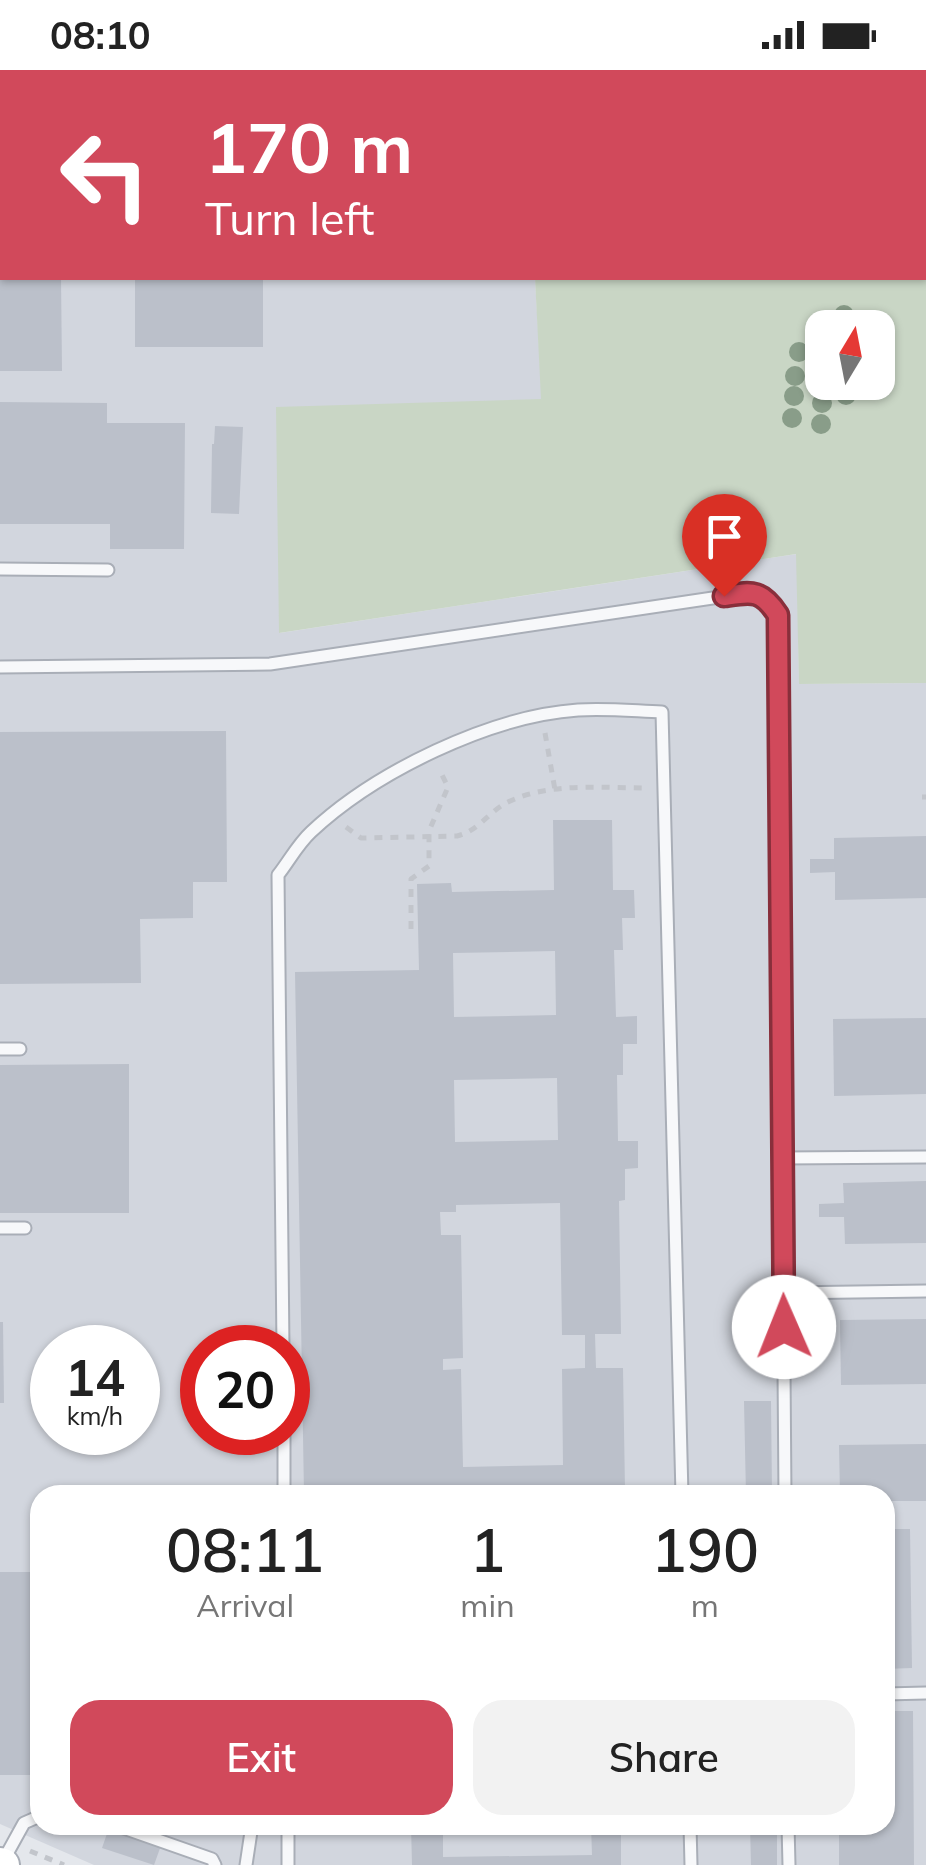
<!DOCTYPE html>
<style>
:root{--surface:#fff;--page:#f2f2f2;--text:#222;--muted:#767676;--accent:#d1495b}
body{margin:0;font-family:Mulish,sans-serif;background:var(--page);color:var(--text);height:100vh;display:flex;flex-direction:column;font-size:38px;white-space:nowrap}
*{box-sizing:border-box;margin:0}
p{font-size:32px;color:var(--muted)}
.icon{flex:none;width:55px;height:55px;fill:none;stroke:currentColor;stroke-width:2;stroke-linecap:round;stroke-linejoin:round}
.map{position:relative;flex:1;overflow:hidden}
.details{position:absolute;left:30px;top:1415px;width:865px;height:350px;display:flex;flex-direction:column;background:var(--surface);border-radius:30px;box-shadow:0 2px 8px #0004}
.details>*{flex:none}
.guide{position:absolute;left:0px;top:0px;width:928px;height:210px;box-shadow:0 2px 8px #0004;background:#d1495b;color:#fff;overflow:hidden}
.needle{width:65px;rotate:10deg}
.controls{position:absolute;left:805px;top:240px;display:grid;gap:20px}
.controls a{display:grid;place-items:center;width:90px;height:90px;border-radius:20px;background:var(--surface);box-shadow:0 2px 8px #0004;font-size:50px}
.speed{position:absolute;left:30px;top:1255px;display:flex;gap:20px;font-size:50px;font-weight:700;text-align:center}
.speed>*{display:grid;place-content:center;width:130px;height:130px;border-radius:50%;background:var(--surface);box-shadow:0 2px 8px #0004;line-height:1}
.speed small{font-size:25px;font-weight:400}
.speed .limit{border:15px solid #d22;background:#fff;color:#111}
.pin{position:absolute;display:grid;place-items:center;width:85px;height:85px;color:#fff;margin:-102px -42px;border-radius:50% 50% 50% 0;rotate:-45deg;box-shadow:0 0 10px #0007}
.pin .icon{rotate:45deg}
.me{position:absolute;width:110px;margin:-55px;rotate:359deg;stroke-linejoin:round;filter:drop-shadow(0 0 8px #0008)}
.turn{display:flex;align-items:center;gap:35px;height:210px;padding:0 40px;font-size:45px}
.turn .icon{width:130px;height:130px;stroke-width:2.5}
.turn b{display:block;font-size:70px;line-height:85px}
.eta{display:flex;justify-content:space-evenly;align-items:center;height:170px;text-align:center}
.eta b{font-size:60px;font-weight:600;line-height:70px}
.button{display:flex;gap:20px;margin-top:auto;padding:20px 40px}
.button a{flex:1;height:115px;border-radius:30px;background:var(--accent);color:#fff;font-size:40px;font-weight:600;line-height:115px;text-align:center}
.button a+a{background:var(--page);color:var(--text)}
.status{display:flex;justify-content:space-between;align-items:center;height:70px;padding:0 50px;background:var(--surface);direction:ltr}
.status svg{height:28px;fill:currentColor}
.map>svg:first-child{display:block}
.built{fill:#d2d6de;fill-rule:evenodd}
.green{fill:#c9d6c5;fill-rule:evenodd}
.building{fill:#bbc0ca;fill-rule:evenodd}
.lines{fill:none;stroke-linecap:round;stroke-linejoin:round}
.lane-casing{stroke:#a9aeb7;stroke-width:15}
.secondary-casing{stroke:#a9aeb7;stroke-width:36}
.path{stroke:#c2c5cb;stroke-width:5;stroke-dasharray:8 8;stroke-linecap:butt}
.lane{stroke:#f7f8fa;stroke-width:11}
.secondary{stroke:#fff;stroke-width:32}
.tree{fill:#899d89}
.route-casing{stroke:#882f3b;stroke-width:25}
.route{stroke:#d1495b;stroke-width:18}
</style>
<div class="status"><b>08:10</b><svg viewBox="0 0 49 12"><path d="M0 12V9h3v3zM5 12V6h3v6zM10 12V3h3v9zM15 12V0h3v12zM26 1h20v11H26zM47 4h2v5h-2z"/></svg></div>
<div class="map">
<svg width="926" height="1795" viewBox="0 0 926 1795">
<rect width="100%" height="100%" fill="#e4e7ec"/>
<!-- built -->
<path class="built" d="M0 0H627L2 2V208H535L542 330 277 338 280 563 797 484 799 614 926 613V1795H94L0 1754ZM52 1278H138V1362H52ZM202 1278H288V1362H202ZM40 1425H885V1755H40Z"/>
<!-- green -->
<path class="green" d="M627 0H926V613L799 614 796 484 279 563 276 337 541 329 535 208H925V2H626ZM822 258H878V312H822Z"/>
<!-- building -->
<g class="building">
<path d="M0 208H61L62 301H0Z"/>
<rect x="135" y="208" width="128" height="69"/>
<path d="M0 332 107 333V353H185L184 479H110V454H0Z"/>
<path d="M215 356 243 357 239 444 211 443 212 374H214Z"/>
<path d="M226 661 227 812H193V848L140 849 141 913 0 914V662Z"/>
<path d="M553 750H612L613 820H634L635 848H622L623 880H614L616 947 637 946V974H623V1005H617L618 1071H638V1098L625 1099V1130L619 1131 621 1264H595L596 1298H623L625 1420H602V1425L304 1424 295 902 419 900 417 814 451 813 452 822 554 820ZM555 881 556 945 454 947 453 883ZM557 1008 558 1070 455 1072 454 1010ZM560 1133 562 1265H585V1298L562 1299 563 1395 463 1397 461 1299 443 1300V1289L463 1288 461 1165H441L440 1142H456V1135Z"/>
<path d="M926 766V828L835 830V802L810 803V789H834V768Z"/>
<path d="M926 948V1024L834 1026 833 949Z"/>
<path d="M129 994V1143H0V995Z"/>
<path d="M926 1111V1173L845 1174 844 1147H819V1134L844 1133 843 1113Z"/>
<path d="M926 1249V1314L841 1315 840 1250Z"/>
<path d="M0 1252H3L4 1333H0Z"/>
<path d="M744 1331H771L772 1425H746Z"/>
<path d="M926 1374V1431H885V1425H840L839 1375Z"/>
<path d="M885 1459H910L912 1598 885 1599Z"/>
<rect x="0" y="1502" width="40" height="203"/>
<path d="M885 1641H913L914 1795H839V1755H885Z"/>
<path d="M110 1755 164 1767 154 1795 102 1778Z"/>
<path d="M411 1755H443V1787L592 1785 591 1755H621V1795H412Z"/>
<path d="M750 1755H777V1795H751Z"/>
</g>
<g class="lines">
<!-- lane casing -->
<g class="lane-casing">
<g id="lane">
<path d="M541 2 542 0"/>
<path d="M0 499 108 500"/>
<path d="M0 597 270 594 753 522 768 530 778 545 785 1425"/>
<path d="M0 979H20"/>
<path d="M782 1088 926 1087"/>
<path d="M0 1158H25"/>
<path d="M784 1223 926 1221"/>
<path d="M283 1278 278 805C289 791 298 774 311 762 375 702 490 646 578 640 605 638 634 641 662 642L682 1425"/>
<path d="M284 1362V1425"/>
<path d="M885 1624 926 1623"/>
<path d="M115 1755 212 1789 215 1795"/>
<path d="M288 1755V1795"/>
<path d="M690 1755 691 1795"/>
<path d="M788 1755 789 1795"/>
<path d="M3 1791 24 1753 40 1746"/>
<path d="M246 1795 252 1755"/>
</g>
</g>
<!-- secondary casing -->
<g class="secondary-casing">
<path id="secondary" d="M0 1794 3 1795"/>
</g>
<!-- path -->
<g class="path">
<path d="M545 663 555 720"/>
<path d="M922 727H926"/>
<path d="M346 757 361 768 457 766C479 761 489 741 508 732 550 712 602 718 647 718"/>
<path d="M411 859V809L429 796V761L448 717 439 699"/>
<path d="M30 1781 64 1795"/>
</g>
<!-- lane -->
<use href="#lane" class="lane"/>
<!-- secondary -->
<use href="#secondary" class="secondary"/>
</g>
<!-- trees -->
<g class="tree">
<circle cx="844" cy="245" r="10"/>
<circle cx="799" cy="282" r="10"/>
<circle cx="795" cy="306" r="10"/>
<circle cx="846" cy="325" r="10"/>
<circle cx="794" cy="326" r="10"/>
<circle cx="822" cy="333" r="10"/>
<circle cx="792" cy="348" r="10"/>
<circle cx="821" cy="354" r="10"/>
</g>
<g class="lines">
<!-- route casing -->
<g class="route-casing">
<path id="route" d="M724 526C752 522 761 519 778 545L784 1257"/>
</g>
<!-- route -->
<use href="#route" class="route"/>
</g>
</svg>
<div class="controls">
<a><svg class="needle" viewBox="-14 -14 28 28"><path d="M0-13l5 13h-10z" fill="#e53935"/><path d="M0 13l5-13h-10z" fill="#767676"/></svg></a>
</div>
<div class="speed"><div>14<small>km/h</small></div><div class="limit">20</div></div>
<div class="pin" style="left:724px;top:526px;background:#d93025"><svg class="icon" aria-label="arrive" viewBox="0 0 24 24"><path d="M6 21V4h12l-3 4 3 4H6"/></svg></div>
<svg class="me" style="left:784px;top:1257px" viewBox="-20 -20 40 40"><circle r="19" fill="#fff"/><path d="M0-13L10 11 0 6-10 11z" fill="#d1495b"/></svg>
<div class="guide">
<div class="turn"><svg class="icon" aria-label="left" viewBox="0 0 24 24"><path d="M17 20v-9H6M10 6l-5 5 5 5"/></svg><div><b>170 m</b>Turn left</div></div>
</div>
<section class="details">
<div class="eta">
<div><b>08:11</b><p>Arrival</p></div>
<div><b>1</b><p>min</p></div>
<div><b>190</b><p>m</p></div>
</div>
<div class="button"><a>Exit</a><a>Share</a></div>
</section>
</div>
